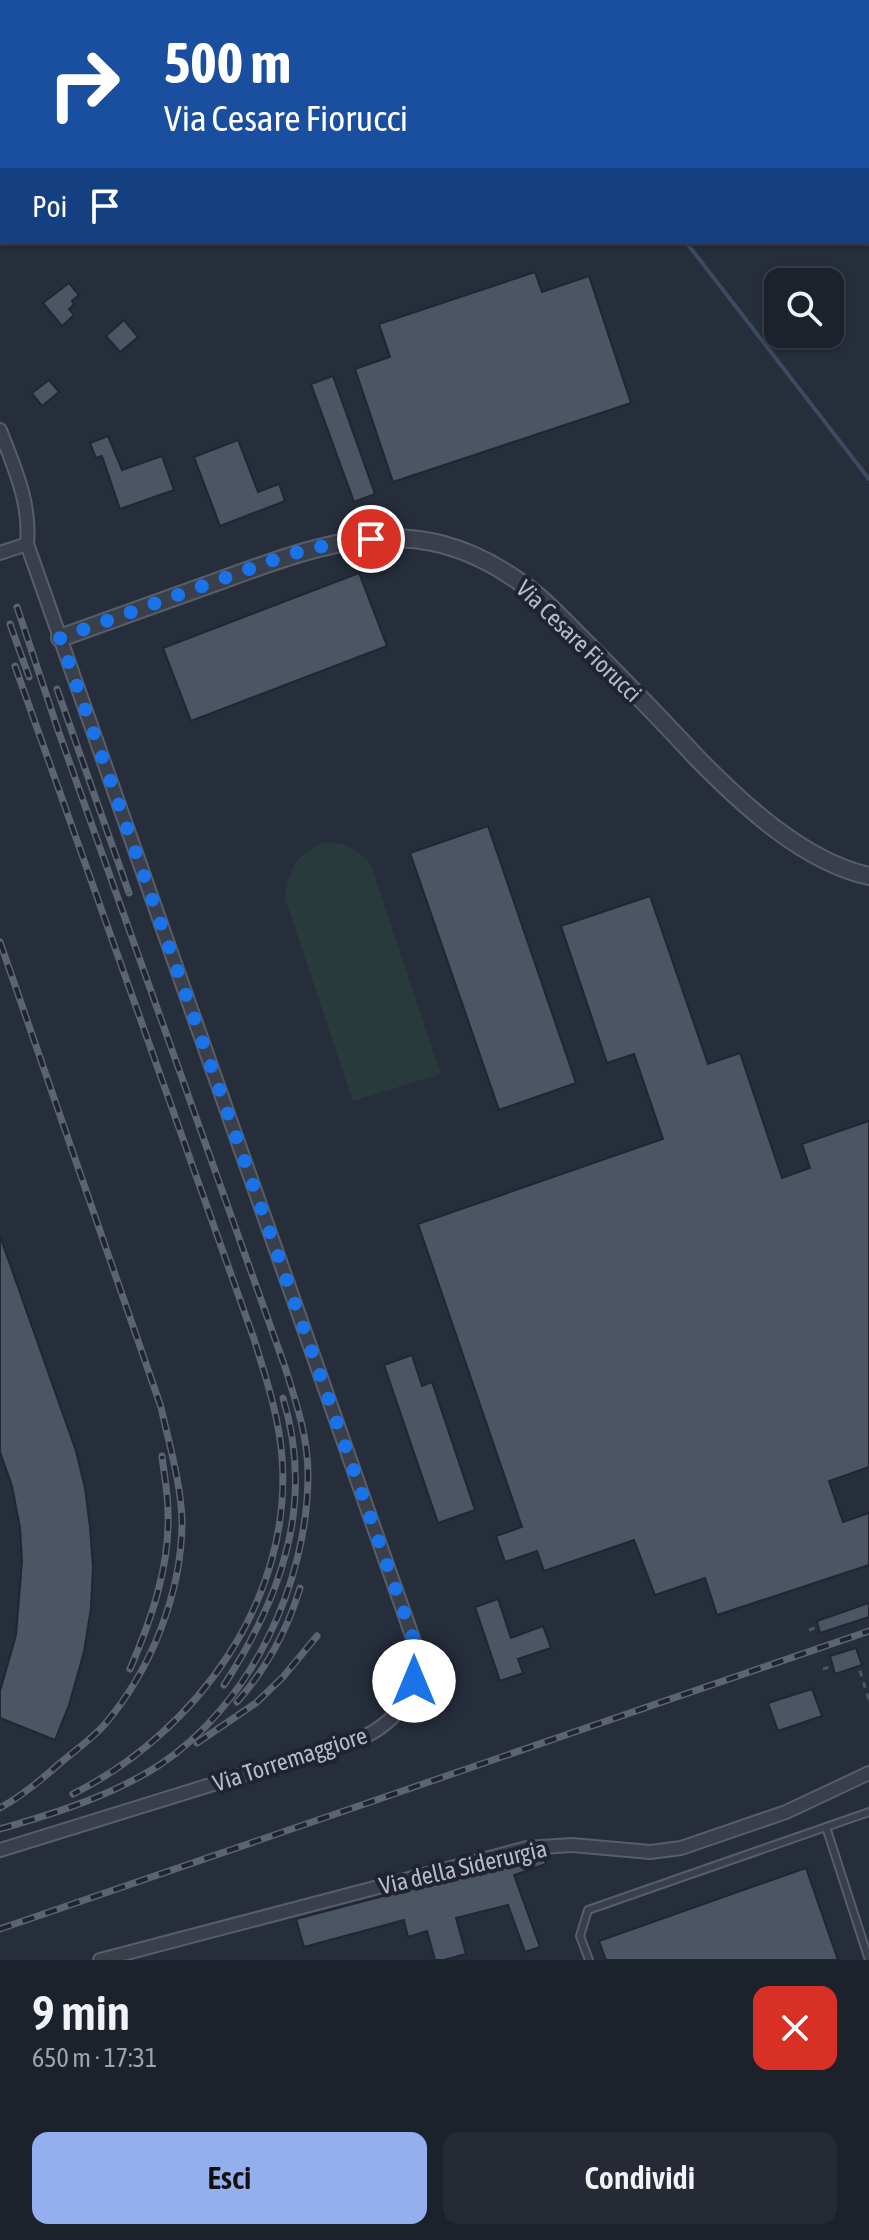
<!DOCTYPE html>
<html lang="it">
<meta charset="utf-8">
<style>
:root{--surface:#1c222c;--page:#252a34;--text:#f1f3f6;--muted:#a0a4a9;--line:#3a3f48;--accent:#93afee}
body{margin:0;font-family:"Asap Condensed",sans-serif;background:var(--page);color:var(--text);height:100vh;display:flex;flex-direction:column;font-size:30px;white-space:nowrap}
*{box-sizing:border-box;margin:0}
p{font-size:26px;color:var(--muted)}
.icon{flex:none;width:44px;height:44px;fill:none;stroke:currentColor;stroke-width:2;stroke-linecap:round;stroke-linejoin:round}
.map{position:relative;height:1960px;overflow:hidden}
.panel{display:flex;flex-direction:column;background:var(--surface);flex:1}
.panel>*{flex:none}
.top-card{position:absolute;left:0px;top:0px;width:870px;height:244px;box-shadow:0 2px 6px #0004,0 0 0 2px var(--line);background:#1a4fa0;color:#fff;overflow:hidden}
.fabs{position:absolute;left:764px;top:268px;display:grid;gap:16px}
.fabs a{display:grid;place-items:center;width:80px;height:80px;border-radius:16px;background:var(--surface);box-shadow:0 2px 6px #0004,0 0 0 2px var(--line);font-size:40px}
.pin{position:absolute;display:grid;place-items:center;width:68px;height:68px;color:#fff;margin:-34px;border:4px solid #fff;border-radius:50%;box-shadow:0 2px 8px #0007}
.me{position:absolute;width:88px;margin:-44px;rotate:0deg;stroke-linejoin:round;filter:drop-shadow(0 0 6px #0008)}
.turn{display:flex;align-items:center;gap:28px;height:168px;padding:0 32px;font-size:36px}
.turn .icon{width:104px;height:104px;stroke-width:2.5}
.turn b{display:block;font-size:56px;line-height:68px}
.then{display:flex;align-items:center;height:76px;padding:0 32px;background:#0003;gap:16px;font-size:30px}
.round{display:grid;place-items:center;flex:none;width:84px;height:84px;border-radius:16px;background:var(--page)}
.overview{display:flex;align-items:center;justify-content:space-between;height:136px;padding:0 32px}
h1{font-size:48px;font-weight:600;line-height:60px}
.primary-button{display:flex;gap:16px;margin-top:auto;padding:16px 32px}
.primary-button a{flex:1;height:92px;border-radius:16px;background:var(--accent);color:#111;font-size:32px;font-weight:600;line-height:92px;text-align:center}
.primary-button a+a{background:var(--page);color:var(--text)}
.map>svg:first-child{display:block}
.green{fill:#293a3d}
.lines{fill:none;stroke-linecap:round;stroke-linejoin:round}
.stream{stroke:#3d4a62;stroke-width:4}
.building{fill:#4c5564;stroke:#212632;stroke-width:2}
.service-casing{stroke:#585d69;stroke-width:10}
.minor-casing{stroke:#585d69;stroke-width:16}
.tertiary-casing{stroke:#585d69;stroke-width:20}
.path{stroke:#48575b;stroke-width:3;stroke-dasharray:6 6;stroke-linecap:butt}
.service{stroke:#393f4b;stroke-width:6}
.minor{stroke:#393f4b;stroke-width:12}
.tertiary{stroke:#393f4b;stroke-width:16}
.rail-casing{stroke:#5c6372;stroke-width:7}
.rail{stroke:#1f2430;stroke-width:4;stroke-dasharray:12;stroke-linecap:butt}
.route{stroke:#1a73e8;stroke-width:14;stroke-dasharray:0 25.2}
.labels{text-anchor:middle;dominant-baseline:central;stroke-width:8;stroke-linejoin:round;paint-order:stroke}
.street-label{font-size:24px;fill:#b5bbc7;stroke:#1f2430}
</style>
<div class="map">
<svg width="869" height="1960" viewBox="0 0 869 1960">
<rect width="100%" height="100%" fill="#262d3b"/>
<!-- green -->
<path class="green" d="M322 843C344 842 358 848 371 865L441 1074 353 1101 285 898C289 869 294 856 322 843Z"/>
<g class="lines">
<!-- stream -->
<g class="stream">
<path d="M569 0 570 2"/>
<path d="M686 242 869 479"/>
</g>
</g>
<!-- building -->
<g class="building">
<path d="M535 272 542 292 589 276 631 403 393 482 355 369 390 357 379 324Z"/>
<path d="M69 283 79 295 72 301 74 304 69 309 74 315 62 326 43 303Z"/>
<path d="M124 320 138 337 120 352 106 336Z"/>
<path d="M333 376 375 494 354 502 311 384Z"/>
<path d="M49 380 59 392 42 406 32 393Z"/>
<path d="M108 436 122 470 162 456 174 490 120 509 102 456 96 458 90 443Z"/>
<path d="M238 440 258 492 279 484 285 501 220 526 194 457Z"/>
<path d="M359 573 387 646 191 721 163 648Z"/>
<path d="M488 826 576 1083 499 1110 410 853Z"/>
<path d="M650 896 708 1064 740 1053 782 1178 810 1168 802 1144 869 1121V1467L829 1481 843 1522 869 1513V1565L717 1615 705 1578 655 1595 634 1540 544 1571 537 1551 505 1562 496 1536 522 1527 418 1224 663 1139 634 1054 607 1063 561 926Z"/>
<path d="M0 1236 76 1451 85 1488 90 1527 93 1567 91 1608 84 1652 69 1705 55 1740 0 1718V1691L16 1635 22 1561 20 1528 12 1486 0 1452Z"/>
<path d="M412 1355 422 1386 432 1382 475 1510 438 1523 384 1365Z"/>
<path d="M498 1599 511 1638 543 1626 551 1648 518 1659 523 1673 500 1681 475 1607Z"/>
<path d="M869 1603V1617L820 1633 817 1621Z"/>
<path d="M856 1648 862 1665 835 1674 830 1656Z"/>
<path d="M812 1689 822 1716 778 1731 768 1703Z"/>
<path d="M543 1856 546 1864 514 1875 540 1947 525 1952 508 1905 456 1918 466 1954 444 1960H435L427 1931 408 1937 404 1920 304 1947 296 1919 501 1865V1867L529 1857Z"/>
<path d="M806 1868 838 1960H606L599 1941Z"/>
</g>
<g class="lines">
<!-- service casing -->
<g class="service-casing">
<g id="service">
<path d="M826 1827 869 1960"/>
<path d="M589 1960 580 1936 588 1910 869 1812"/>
</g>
</g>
<!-- minor casing -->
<g class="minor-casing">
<g id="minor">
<path d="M0 430C14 467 31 503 27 544L415 1644C420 1688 402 1719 362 1738L0 1850"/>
<path d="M0 553 27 544"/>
<path d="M100 1960 527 1848 572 1845 650 1852 681 1848 786 1812 869 1773"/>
</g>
</g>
<!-- tertiary casing -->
<g class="tertiary-casing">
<path id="tertiary" d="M60 638C113 619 166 600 219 581 326 542 414 508 517 580 541 596 563 620 584 641 622 679 660 718 697 758 742 804 804 862 869 876"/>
</g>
<!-- path -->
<g class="path">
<path d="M809 1630 826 1624"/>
<path d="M823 1669 856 1658 869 1700"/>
</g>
<!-- service -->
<use href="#service" class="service"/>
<!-- minor -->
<use href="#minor" class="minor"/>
<!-- tertiary -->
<use href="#tertiary" class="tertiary"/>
<!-- rail casing -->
<g class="rail-casing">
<g id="rail">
<path d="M10 624 29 677"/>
<path d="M15 666 254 1339C266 1378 279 1417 282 1457 293 1599 197 1732 73 1794"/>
<path d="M57 689 129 893"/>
<path d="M0 942 161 1407C169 1444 181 1483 182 1521 182 1593 151 1670 105 1724 92 1739 74 1751 59 1764 40 1781 22 1796 0 1808"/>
<path d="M130 1669C151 1620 170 1567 168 1512 168 1493 164 1474 162 1456"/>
<path d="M224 1685C282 1596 315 1503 283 1398"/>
<path d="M237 1702C266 1669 287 1631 300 1588"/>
<path d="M197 1743 256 1703 283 1677 317 1636"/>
<path d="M0 1829C53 1814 111 1796 158 1766 251 1705 308 1583 308 1474 308 1437 296 1402 285 1367L58 730 17 607"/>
<path d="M0 1929 869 1631"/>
</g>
</g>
<!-- rail -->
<use href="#rail" class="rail"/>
</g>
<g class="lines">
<!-- route -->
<path class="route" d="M371 539 312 548 282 557 60 638 415 1644 414 1681"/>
</g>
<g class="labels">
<!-- street labels -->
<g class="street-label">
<text transform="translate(579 641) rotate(44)">Via Cesare Fiorucci</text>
<text transform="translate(290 1759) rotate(-18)">Via Torremaggiore</text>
<text transform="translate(463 1867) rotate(-13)">Via della Siderurgia</text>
</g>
</g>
</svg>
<div class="fabs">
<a><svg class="icon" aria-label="search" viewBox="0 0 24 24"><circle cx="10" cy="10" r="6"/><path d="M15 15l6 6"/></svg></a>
</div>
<div class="pin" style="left:371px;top:539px;background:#d93025"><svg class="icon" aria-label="arrive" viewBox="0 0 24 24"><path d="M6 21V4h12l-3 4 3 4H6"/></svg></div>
<svg class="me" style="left:414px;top:1681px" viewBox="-20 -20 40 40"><circle r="19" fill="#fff"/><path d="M0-13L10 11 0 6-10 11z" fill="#1a73e8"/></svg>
<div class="top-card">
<div class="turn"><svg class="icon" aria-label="right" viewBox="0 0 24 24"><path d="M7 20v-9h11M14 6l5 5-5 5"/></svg><div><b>500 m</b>Via Cesare Fiorucci</div></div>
<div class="then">Poi<svg class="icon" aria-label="arrive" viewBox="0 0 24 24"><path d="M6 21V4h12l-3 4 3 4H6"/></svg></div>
</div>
</div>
<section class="panel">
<div class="overview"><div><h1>9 min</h1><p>650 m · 17:31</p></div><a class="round" style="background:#d93025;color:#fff"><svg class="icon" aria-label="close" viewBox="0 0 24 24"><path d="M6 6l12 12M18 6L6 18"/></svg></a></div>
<div class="primary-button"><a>Esci</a><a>Condividi</a></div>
</section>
